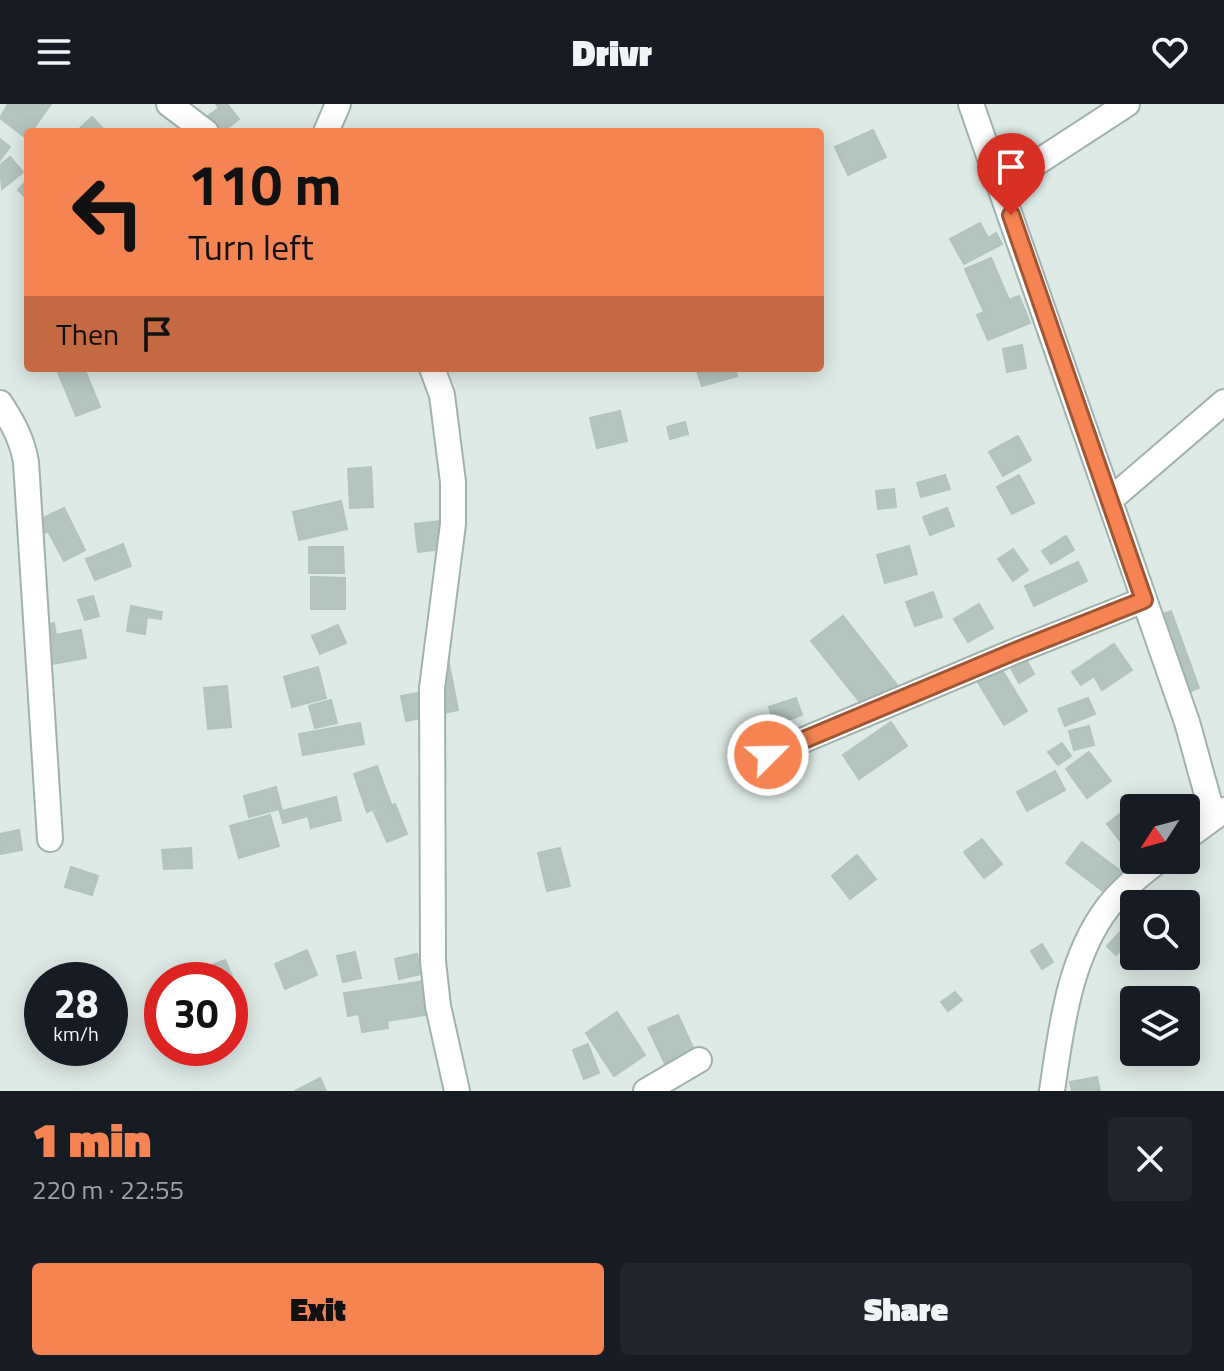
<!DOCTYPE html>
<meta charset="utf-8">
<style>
:root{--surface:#171b24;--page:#20242c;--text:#f1f3f6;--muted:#9ea1a6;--accent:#f58452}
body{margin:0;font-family:"Titillium Web",sans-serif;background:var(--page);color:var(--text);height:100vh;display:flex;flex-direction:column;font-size:30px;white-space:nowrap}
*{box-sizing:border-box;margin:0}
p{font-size:26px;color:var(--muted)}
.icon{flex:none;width:44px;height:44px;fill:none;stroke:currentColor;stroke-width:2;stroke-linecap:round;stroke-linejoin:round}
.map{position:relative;height:987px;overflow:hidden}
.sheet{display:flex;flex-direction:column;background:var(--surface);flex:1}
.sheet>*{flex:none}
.hud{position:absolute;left:24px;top:24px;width:800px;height:244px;border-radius:8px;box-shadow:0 4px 20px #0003;background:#f58452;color:#111;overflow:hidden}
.needle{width:52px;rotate:234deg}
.fabs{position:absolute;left:1120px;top:690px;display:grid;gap:16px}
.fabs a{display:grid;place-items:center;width:80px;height:80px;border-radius:8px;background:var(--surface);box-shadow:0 4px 20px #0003;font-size:40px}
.speed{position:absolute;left:24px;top:858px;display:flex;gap:16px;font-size:40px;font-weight:700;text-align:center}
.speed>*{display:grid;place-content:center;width:104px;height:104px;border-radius:50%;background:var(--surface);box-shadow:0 4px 20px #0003;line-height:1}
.speed small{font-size:20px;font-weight:400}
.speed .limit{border:12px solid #d22;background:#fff;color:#111}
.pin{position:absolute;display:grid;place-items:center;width:68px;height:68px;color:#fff;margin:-82px -34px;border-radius:50% 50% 50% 0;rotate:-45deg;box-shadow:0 0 8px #0007}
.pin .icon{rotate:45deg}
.me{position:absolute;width:88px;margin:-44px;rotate:67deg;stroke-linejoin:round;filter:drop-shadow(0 0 6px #0008)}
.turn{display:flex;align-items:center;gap:28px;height:168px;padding:0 32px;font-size:36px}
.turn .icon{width:104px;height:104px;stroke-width:2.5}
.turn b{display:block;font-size:56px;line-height:68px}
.then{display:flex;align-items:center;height:76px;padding:0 32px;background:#0003;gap:16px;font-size:30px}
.round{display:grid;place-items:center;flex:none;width:84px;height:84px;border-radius:8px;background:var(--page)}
.headline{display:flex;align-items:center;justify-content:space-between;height:136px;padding:0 32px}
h1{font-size:48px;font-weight:800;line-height:60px;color:var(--accent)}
.button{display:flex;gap:16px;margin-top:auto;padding:16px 32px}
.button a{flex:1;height:92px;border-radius:8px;background:var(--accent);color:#111;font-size:32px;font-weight:800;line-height:92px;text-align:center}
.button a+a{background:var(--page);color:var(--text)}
header{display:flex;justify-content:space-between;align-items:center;height:104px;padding:0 32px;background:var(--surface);font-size:36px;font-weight:800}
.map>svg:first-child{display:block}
.building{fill:#b4c5bf;stroke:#b1c4bd;stroke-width:2}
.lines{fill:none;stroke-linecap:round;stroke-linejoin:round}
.minor-casing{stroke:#a1b2ad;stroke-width:28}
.minor{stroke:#fff;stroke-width:24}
.route-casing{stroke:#9f5635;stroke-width:20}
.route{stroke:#f58452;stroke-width:14}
</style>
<header><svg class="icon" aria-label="menu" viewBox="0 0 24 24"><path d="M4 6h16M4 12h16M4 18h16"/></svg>Drivr<svg class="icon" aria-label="heart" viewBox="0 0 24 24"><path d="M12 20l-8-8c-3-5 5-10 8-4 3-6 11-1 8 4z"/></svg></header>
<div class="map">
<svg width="1224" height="987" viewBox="0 0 1224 987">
<rect width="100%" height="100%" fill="#deeae6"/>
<!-- building -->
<g class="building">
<path d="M8 0H51L31 28H28L26 34 0 14Z"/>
<path d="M216 0H227L239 15 222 28H203L197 20 219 4Z"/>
<path d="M92 13 106 28H76Z"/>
<path d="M873 26 886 53 848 71 835 43Z"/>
<path d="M0 35 10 43 0 56Z"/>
<path d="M10 53 23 68 2 85 0 61Z"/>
<path d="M28 75V96L18 86Z"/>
<path d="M980 119 988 134 996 129 1002 140 964 160 950 135Z"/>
<path d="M991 154 1009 196 1019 192 1030 219 988 236 977 211 984 208 965 165Z"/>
<path d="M1022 241 1026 264 1007 268 1003 245Z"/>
<path d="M68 264H84L100 303 76 312 58 268Z"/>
<path d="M696 264H734L737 272 702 282Z"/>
<path d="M620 307 627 337 597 344 590 314Z"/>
<path d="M685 318 688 330 670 335 667 323Z"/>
<path d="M1018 332 1031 356 1003 372 989 348Z"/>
<path d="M371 363 373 403 350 404 348 365Z"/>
<path d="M945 371 950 385 921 393 917 379Z"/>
<path d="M1019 371 1034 399 1012 410 997 383Z"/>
<path d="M894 385 896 403 878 405 876 387Z"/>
<path d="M341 397 347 425 299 436 293 408Z"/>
<path d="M64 404 85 446 64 457 48 427 43 430 37 417Z"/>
<path d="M947 404 954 422 930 431 923 413Z"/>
<path d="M440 417 443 445 418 448 415 420Z"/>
<path d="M1066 432 1074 446 1051 460 1042 447Z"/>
<path d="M123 440 131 462 95 476 86 455Z"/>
<path d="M909 442 917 470 885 479 877 451Z"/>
<path d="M309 443H343L344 469H309Z"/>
<path d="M1013 445 1028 466 1013 477 998 455Z"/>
<path d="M1078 458 1087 477 1034 502 1025 482Z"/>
<path d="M311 473 345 474V505H311Z"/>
<path d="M933 488 942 513 915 522 906 498Z"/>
<path d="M93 492 99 512 85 516 78 496Z"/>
<path d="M979 500 993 524 968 538 954 515Z"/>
<path d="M131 502 162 508 161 515 147 513 145 530 127 527Z"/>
<path d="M1171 507 1199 584 1169 595 1141 518Z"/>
<path d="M843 512 898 582 867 607 811 537Z"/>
<path d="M54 519 56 531 81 526 86 554 52 560 49 542 36 523Z"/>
<path d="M338 521 346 539 320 550 312 532Z"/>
<path d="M1114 540 1132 566 1102 586 1094 572 1081 581 1072 568Z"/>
<path d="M1018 541 1034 570 1019 579 1003 549Z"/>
<path d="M448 555 458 606 406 617 401 592 429 587 424 560Z"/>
<path d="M999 561 1027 607 1004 621 976 575Z"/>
<path d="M318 563 326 594 292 603 284 573Z"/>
<path d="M227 582 231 623 208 625 204 584Z"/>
<path d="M796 594 802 611 775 621 769 603Z"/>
<path d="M1088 594 1095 610 1065 622 1058 605Z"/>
<path d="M331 596 337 619 315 624 309 602Z"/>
<path d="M891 618 907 642 859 675 843 651Z"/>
<path d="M360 619 364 640 303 651 299 630Z"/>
<path d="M1089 622 1094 641 1074 646 1069 627Z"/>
<path d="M1062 639 1071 652 1058 661 1048 648Z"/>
<path d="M1089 648 1111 677 1087 694 1066 665Z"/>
<path d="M377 662 391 700 367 708 354 670Z"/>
<path d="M1055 667 1065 686 1027 707 1017 688Z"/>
<path d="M276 683 282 707 336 693 341 716 311 724 308 712 283 719 279 705 249 713 244 692Z"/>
<path d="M1153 694 1160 704H1137Z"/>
<path d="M395 700 407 730 387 738 374 708Z"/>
<path d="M1129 703 1134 710V743L1128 747 1107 720Z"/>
<path d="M270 711 279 742 239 754 230 722Z"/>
<path d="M19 726 22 746 0 750V730Z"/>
<path d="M982 735 1002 760 984 774 964 748Z"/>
<path d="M1082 738 1123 769 1107 790 1066 759Z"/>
<path d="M191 744 192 764 164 765 162 746Z"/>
<path d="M560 744 570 782 547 787 538 749Z"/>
<path d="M857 751 876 775 850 795 832 772Z"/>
<path d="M71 763 98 772 92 791 65 783Z"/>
<path d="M1126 822 1134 832 1116 851 1107 842Z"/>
<path d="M1042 840 1053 858 1042 865 1031 847Z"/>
<path d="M307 846 317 871 285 885 275 860Z"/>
<path d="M355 848 361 874 343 878 337 852Z"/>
<path d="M417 850 421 870 399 875 395 855Z"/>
<path d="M225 856 234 877 205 876 201 865Z"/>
<path d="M426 877 431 910 387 917 388 924 362 928 359 910 348 912 344 889Z"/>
<path d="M955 888 962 896 948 907 941 898Z"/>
<path d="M617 908 645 951 614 972 586 929Z"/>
<path d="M678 911 696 950 667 964 648 924Z"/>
<path d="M588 940 599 969 584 975 573 946Z"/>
<path d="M1097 973 1100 987H1072L1070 978Z"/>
<path d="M320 974 326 987H295Z"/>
</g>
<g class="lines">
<!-- minor casing -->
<g class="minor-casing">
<g id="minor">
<path d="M169 0 206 28"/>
<path d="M971 0 1187 618 1213 712"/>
<path d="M326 28 338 0"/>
<path d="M1001 82 1127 0"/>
<path d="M432 264 442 291 453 378V420L432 584 433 857 438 902 457 987"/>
<path d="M0 299C13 319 22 335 26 358L50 735"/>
<path d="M1110 396 1224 298"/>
<path d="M768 651 1018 546 1144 496"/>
<path d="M1186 734 1224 706"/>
<path d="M646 987 699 956"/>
<path d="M1052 987C1061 925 1069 854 1108 803 1122 785 1141 770 1159 756"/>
</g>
</g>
<!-- minor -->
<use href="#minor" class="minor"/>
</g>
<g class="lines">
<!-- route casing -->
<g class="route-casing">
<path id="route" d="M768 651 1018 546 1144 496 1011 111"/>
</g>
<!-- route -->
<use href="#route" class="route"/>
</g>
</svg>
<div class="fabs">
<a><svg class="needle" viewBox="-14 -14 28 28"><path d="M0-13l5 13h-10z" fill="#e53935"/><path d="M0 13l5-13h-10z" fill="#9ea1a6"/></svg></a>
<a><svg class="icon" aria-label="search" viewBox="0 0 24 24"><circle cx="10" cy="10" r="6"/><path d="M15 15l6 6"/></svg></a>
<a><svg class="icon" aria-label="layers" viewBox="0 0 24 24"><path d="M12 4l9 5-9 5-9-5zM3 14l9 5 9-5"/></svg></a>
</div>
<div class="speed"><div>28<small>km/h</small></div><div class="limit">30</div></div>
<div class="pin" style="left:1011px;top:111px;background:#d93025"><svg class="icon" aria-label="arrive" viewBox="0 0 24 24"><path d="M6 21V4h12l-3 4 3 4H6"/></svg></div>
<svg class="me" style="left:768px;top:651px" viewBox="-20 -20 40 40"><circle r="17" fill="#f58452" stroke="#fff" stroke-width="3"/><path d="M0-11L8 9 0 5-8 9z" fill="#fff"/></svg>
<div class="hud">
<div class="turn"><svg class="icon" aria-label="left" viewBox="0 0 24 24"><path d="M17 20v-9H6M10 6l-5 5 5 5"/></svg><div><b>110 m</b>Turn left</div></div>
<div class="then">Then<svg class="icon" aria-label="arrive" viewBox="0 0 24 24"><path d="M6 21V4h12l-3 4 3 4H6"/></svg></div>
</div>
</div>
<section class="sheet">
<div class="headline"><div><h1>1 min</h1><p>220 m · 22:55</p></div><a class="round"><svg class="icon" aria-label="close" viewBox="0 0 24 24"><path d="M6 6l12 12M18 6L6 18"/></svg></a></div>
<div class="button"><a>Exit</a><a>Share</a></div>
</section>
